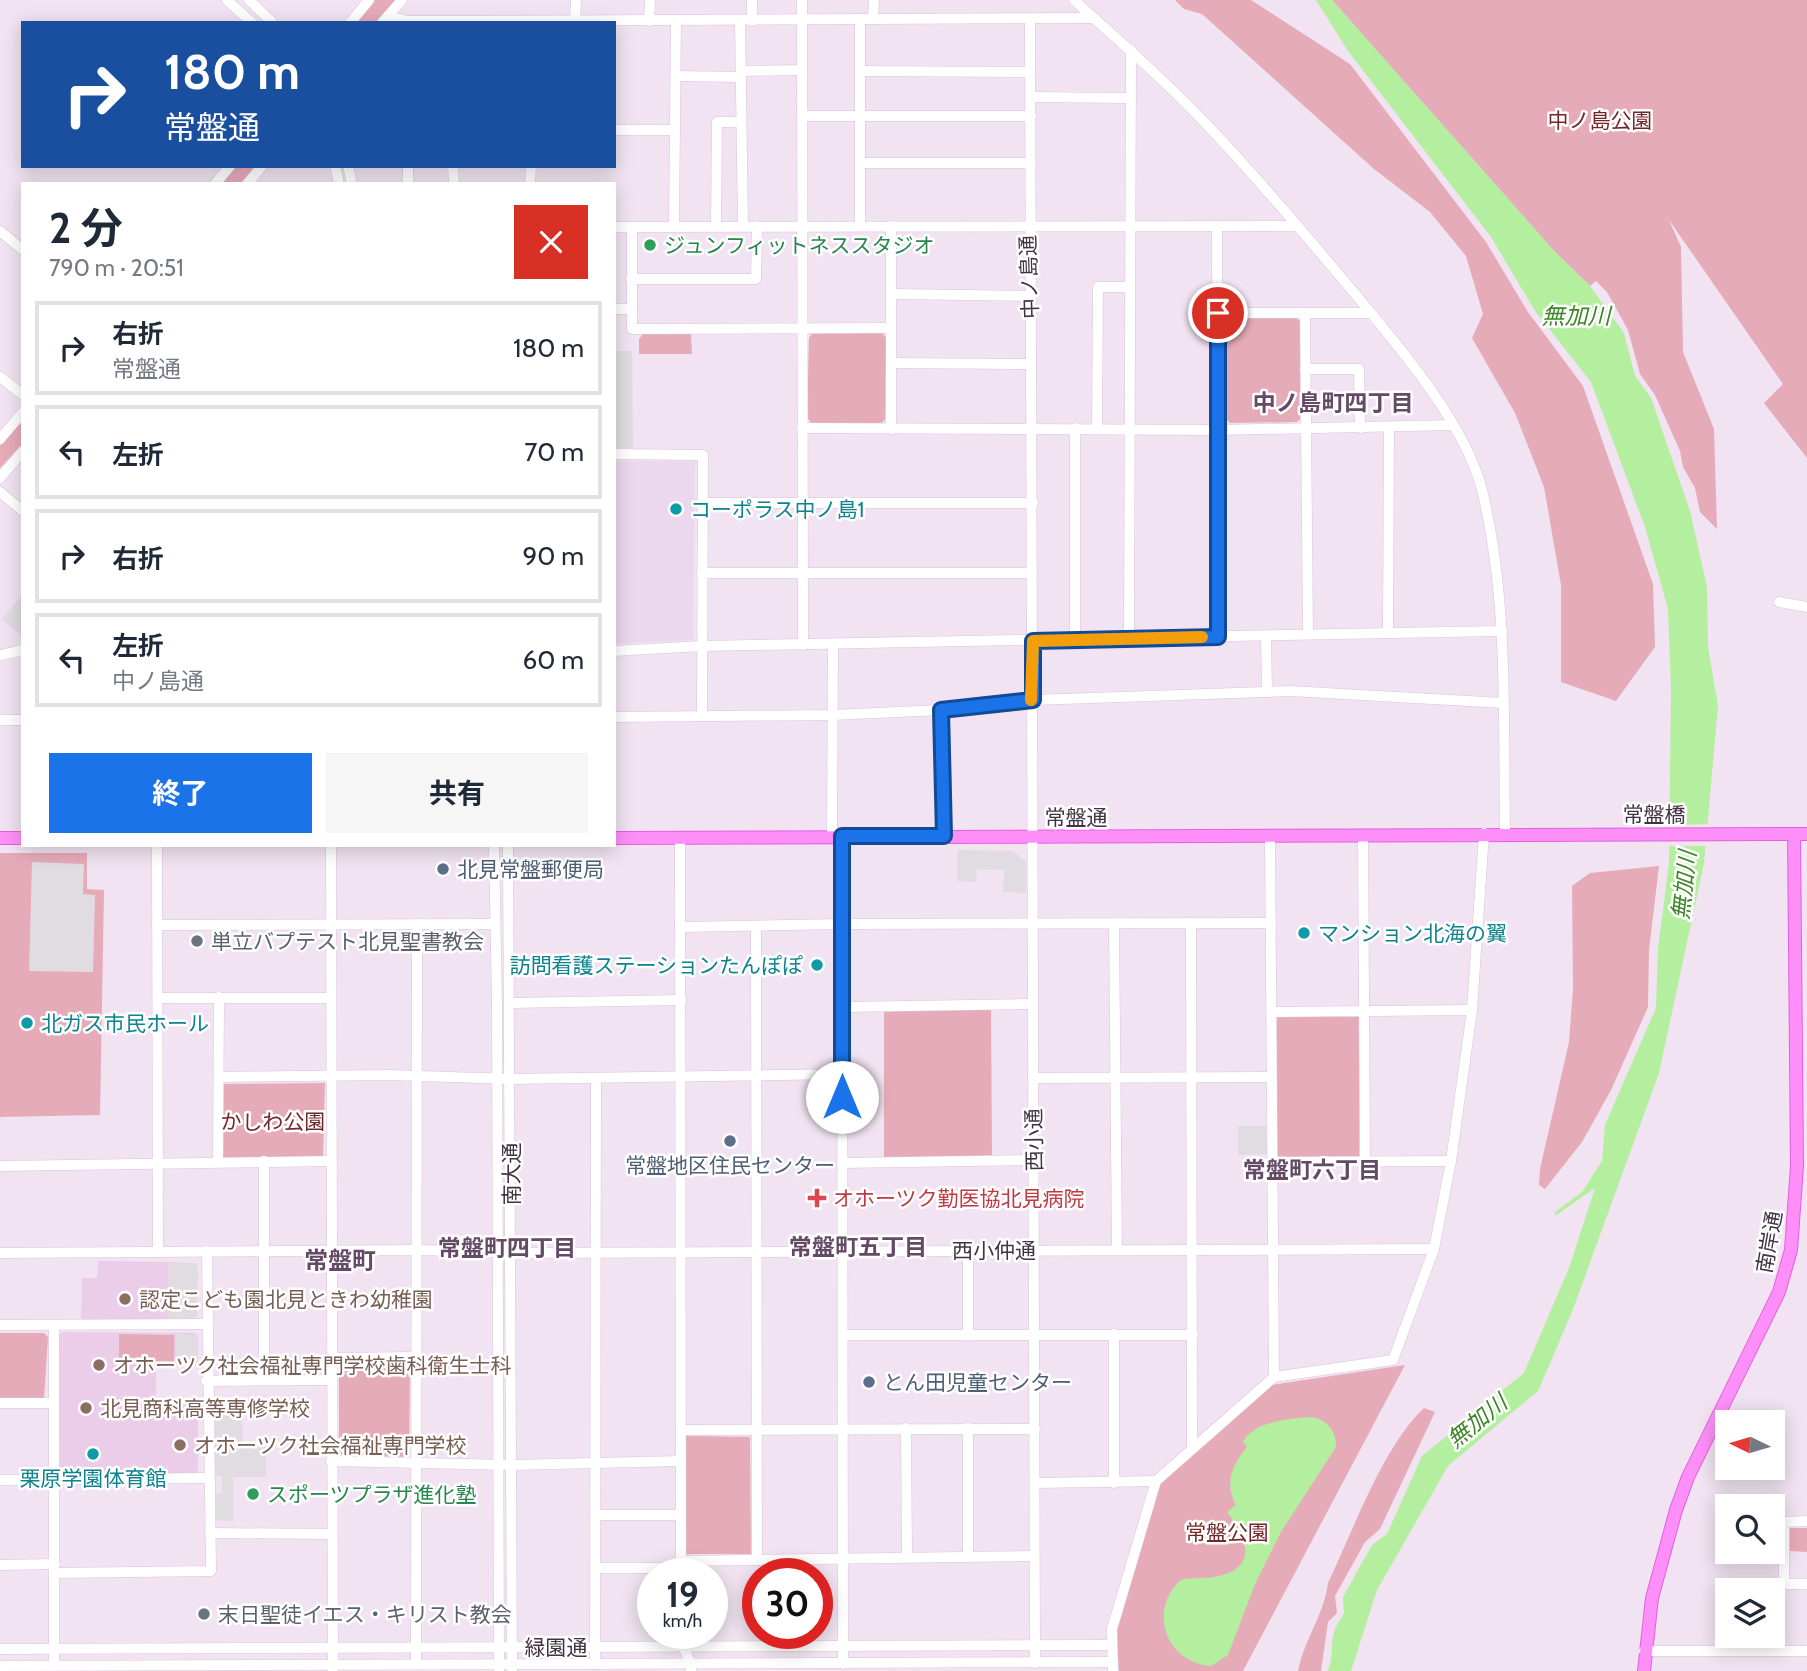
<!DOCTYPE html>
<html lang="ja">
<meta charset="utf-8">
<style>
:root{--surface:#fff;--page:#f6f6f7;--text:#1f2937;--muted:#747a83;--line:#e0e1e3;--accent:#1a73e8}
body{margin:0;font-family:Cabin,"Noto Sans JP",sans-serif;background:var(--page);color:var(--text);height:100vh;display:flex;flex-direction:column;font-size:26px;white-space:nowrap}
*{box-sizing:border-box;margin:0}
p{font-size:23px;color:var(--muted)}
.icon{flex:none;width:38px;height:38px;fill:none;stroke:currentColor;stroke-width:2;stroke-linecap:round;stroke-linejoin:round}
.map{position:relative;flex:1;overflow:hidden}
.drawer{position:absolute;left:21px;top:182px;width:595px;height:665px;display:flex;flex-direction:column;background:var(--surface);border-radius:0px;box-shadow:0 4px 18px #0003}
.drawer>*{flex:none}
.top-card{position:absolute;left:21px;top:21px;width:595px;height:147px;border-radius:0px;box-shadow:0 4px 18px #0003;background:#1a4fa0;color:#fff;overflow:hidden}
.needle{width:46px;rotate:275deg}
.controls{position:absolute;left:1715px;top:1410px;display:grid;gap:14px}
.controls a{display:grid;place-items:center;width:70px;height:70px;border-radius:0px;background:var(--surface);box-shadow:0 4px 18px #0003;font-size:35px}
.speed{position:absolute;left:637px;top:1558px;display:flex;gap:14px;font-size:35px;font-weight:700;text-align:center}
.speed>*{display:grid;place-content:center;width:91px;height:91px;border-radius:50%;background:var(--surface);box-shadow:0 4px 18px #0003;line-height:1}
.speed small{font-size:18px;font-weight:400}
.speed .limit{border:10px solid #d22;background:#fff;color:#111}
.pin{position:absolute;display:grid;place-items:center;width:60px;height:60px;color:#fff;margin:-30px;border:4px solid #fff;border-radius:50%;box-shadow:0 2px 7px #0007}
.me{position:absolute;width:77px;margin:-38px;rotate:0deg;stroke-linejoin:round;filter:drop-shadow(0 0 5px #0008)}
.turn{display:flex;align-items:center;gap:24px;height:147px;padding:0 28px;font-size:32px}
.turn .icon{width:91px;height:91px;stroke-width:2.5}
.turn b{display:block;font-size:49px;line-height:60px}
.round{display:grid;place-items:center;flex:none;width:74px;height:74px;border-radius:0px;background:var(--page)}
.headline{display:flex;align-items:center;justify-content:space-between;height:119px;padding:0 28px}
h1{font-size:42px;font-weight:700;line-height:52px}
.action{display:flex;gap:14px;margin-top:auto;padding:14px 28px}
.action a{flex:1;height:80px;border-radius:0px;background:var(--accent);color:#fff;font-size:28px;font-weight:700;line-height:80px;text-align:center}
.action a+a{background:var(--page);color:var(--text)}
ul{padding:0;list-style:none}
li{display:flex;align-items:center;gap:21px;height:94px;margin:0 14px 10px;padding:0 14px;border:4px solid var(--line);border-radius:0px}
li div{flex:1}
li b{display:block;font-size:26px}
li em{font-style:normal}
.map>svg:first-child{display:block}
.residential{fill:#ecd8ec}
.education{fill:#ebcce9}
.green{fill:#e6abb8}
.parking{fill:#e1dbe2}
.water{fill:#b3ef9e}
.pier{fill:#f1e3f1}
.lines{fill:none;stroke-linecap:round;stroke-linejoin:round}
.minor-casing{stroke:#dac3db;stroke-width:11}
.major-casing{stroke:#e260de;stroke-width:14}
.minor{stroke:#fff;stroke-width:10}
.major{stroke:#fe8ff8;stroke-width:12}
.route-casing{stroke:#114b97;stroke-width:18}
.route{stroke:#1a73e8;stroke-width:12}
.slow{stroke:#f59e0b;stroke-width:12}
.leisure-dot{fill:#2e9e5b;stroke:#fff;stroke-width:2.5}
.culture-dot{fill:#0f9aa8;stroke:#fff;stroke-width:2.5}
.service-dot{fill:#5c6f8a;stroke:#fff;stroke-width:2.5}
.worship-dot{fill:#6b7280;stroke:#fff;stroke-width:2.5}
.health-dot{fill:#e0444e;stroke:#fff;stroke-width:2.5}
.education-dot{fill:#8d6e63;stroke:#fff;stroke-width:2.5}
.labels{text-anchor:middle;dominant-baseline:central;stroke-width:5;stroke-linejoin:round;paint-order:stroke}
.park-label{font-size:21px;fill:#74272b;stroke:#fff}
.leisure-label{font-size:21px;fill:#27864d;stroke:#fff;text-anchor:start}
.street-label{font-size:21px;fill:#423343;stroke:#fff}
.culture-label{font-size:21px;fill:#0d838f;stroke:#fff;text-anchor:start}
.service-label{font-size:21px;fill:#4e5e75;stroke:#fff;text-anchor:start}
.worship-label{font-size:21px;fill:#5b616d;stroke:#fff;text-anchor:start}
.health-label{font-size:21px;fill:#be3a42;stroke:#fff;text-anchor:start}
.education-label{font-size:21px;fill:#785e54;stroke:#fff;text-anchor:start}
.water-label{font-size:23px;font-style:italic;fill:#3e8627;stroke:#fff}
.neighbourhood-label{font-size:23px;font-weight:bold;fill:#644a66;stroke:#fff}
.quarter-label{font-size:24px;font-weight:bold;fill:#644a66;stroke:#fff}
</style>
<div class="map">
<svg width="1807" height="1671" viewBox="0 0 1807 1671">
<rect width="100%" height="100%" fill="#f1e3f1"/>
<!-- residential -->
<path class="residential" d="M614 461H695L693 640 614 644Z"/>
<!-- education -->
<g class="education">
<path d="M98 1261 169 1262 168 1321 81 1320 82 1278H97Z"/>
<path d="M63 1332 195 1333 198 1336V1366H156V1398H198V1469L196 1473 65 1475 60 1472 59 1336Z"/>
</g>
<!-- green -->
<g class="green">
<path d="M373 0H396L377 23H354Z"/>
<path d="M1175 0H1251L1350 64 1486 242 1528 312 1583 386 1653 584 1655 647 1616 701 1561 682V585L1544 487 1515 413 1472 338 1483 314 1466 256 1430 212 1374 169 1202 14 1184 9Z"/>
<path d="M1332 0H1807V458L1764 403 1783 384 1669 220 1681 247 1683 352 1714 429 1717 529 1700 512 1695 488 1683 467 1680 451 1655 395 1640 374 1628 330 1607 292 1596 281 1590 286 1554 251Z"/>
<path d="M236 166H257L242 184H221Z"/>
<path d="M1230 318H1296L1300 321V419L1297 422 1230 423 1225 418 1226 323Z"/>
<path d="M813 332H881L886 338 885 419 880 425 812 424 807 417 809 338Z"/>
<path d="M643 334H691L692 354H639V339Z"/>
<path d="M23 420V443L0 468V446Z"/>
<path d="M0 853H87V889L104 890 100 1115 0 1117Z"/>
<path d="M1659 866 1649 950 1648 1007 1611 1090 1582 1142 1545 1189 1539 1185 1540 1169 1569 1042 1573 989 1572 886 1590 873Z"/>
<path d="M884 1010H991L992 1158 884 1159Z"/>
<path d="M1275 1016 1361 1017 1359 1156 1275 1158Z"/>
<path d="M325 1083 323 1158H222L221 1084Z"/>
<path d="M0 1333H44L48 1337 44 1399 0 1398Z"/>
<path d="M119 1334 174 1335V1364H119Z"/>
<path d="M339 1365 410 1366 409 1457 339 1455Z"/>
<path d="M1405 1365 1243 1671H1119L1115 1628 1157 1489 1163 1481 1271 1385Z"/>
<path d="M1424 1408 1435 1412 1380 1529 1365 1542 1335 1596 1337 1613 1328 1622 1321 1671H1298C1304 1640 1324 1615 1328 1583 1353 1531 1383 1446 1424 1408Z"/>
<path d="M686 1436 750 1437 751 1554H686Z"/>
<path d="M1790 1528H1807V1552L1790 1551Z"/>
</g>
<!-- parking -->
<g class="parking">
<path d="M614 351H632L633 448H614Z"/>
<path d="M23 594V638L2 619Z"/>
<path d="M958 850 1013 851 1026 862V893L1003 892 1004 870 977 869 976 882 957 881Z"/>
<path d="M32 862 84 864 83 894 95 895 93 972 29 971Z"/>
<path d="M1238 1126H1266L1267 1154 1238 1155Z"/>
<path d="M169 1262 195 1263 198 1266 197 1316 194 1320 168 1321Z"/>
<path d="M176 1333 198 1336V1366H176Z"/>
<path d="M215 1413 242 1414 243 1447H266V1477H233V1521L215 1520 216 1494 222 1493V1476H215Z"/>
</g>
<!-- water -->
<g class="water">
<path d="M1316 0H1332L1554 251 1590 286 1624 333 1635 376 1651 398 1690 511 1707 587 1708 647 1718 706 1704 863 1659 1073 1572 1312 1538 1391 1448 1466 1377 1590 1351 1671H1328C1337 1646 1325 1639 1344 1614L1343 1597 1372 1545 1387 1534 1422 1456 1524 1373 1569 1268 1595 1188 1555 1216V1212L1582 1192 1602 1161 1605 1125 1656 1008 1658 949 1669 864 1671 687 1668 609 1645 527 1591 382 1535 311 1491 237 1348 51Z"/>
<path d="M1310 1417C1327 1419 1336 1430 1336 1447L1281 1532 1255 1584 1228 1655 1211 1666C1166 1663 1147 1610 1181 1580 1192 1577 1203 1579 1214 1577 1259 1569 1248 1539 1227 1512L1236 1505C1224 1483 1232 1465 1247 1447L1243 1442C1253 1421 1289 1419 1310 1417Z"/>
</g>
<!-- pier -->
<path class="pier" d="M1713 824 1710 846H1666V825Z"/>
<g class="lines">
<!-- minor casing -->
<g class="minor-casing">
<g id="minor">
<path d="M227 0 252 23"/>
<path d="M249 0 273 23"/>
<path d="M802 0 803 645"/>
<path d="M1074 0C1120 42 1167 82 1209 127 1260 181 1308 238 1356 295 1399 347 1465 423 1482 490 1509 601 1503 719 1505 833"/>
<path d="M388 16 408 21H452L1094 18"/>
<path d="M873 19 874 0"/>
<path d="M860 20V225"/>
<path d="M1030 20 1035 1663"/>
<path d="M575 21 576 0"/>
<path d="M649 21 650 0"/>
<path d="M740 21 743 226"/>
<path d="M752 21V0"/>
<path d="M350 23 369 0"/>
<path d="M382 23 402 0"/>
<path d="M741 71 802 70"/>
<path d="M860 71 1030 72"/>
<path d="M676 76 741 77"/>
<path d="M1030 97 1131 98"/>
<path d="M802 116H1031"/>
<path d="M614 130H675"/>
<path d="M861 163H1031"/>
<path d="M335 166 339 184"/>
<path d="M348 166 352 184"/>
<path d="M453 166 454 184"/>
<path d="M215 184 230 166"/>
<path d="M247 184 262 166"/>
<path d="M408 184V166"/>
<path d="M530 184 531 166"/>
<path d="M674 226 676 20"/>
<path d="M716 226 717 122H741"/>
<path d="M1217 226 1218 637"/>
<path d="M614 227 1298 226"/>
<path d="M632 227V329L891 328"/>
<path d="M0 231 23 250"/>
<path d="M631 279H756L757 226"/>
<path d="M891 294 1031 296"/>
<path d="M614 309H632"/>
<path d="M1218 313H1370"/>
<path d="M1305 313 1308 634"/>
<path d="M891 363 1031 364"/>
<path d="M1305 369H1359L1360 428"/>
<path d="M0 377 23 395"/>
<path d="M802 428 1218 430 1453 425"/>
<path d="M1097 428 1098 287H1130"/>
<path d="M891 429V226"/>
<path d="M0 439 23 412"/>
<path d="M614 454 703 455 702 716"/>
<path d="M0 478 23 451"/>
<path d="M0 492 23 511"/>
<path d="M702 503H1033"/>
<path d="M702 573H1032"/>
<path d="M1779 602 1807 607"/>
<path d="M1388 632 1389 428"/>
<path d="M1266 636 1267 692"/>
<path d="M1129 639 1131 50"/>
<path d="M1075 640V428"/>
<path d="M614 651 702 646 1502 631"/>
<path d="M0 655 23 650"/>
<path d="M941 710 944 836"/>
<path d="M614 717 832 715 941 710 1033 700 1290 691 1503 703"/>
<path d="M0 720H23"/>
<path d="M1363 835 1365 1161"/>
<path d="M832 836 833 645"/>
<path d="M842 836 843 1664"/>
<path d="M680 839 681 1573"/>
<path d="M157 845 158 1252"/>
<path d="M331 845 333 1671"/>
<path d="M494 845 497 1003 499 1670"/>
<path d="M508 845 512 1671"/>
<path d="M1191 923 1192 1449"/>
<path d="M1114 924 1117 1249"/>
<path d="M157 925 495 924"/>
<path d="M756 926 757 1560"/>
<path d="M680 927 842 924 1271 923"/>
<path d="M158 998H331"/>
<path d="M510 1003 681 1000"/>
<path d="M843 1007 1033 1004"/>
<path d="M1272 1012 1472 1010"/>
<path d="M219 1077 389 1075 510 1079 842 1074"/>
<path d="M1033 1078 1271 1077"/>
<path d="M218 1161 219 997"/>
<path d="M1271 1162 1451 1161"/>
<path d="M842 1163 1034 1160"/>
<path d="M0 1166 332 1161"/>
<path d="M0 1253 417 1250 534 1253 1434 1249"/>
<path d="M0 1325 207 1324"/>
<path d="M843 1335H1193"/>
<path d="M968 1336V1249"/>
<path d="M332 1358 417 1357"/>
<path d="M1274 1377 1393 1360 1434 1249 1451 1161 1472 1010 1484 833"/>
<path d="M264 1380V1161"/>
<path d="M206 1381 332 1380"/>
<path d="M0 1403H54"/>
<path d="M906 1428 907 1557"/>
<path d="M968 1428V1556"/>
<path d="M681 1430 1035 1429"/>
<path d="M331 1461 511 1465 681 1461"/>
<path d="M0 1480 209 1478"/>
<path d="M1036 1483 1156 1481"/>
<path d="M1114 1483V1334"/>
<path d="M595 1515H681"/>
<path d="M1807 1521 1784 1522V1584H1807"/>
<path d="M210 1533 331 1534"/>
<path d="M681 1561 1034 1556"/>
<path d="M0 1565 55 1564"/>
<path d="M595 1568H681"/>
<path d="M55 1573 211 1571 207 1251"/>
<path d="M681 1633C680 1648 691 1657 691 1671"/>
<path d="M0 1649 1112 1645"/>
<path d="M1644 1651H1807"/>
<path d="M416 1664 417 924"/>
<path d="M595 1664 596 1078"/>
<path d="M54 1665V1325"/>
<path d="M0 1666 1113 1662"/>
<path d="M1113 1671 1112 1629 1156 1481 1274 1377 1270 836"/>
</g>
</g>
<!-- major casing -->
<g class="major-casing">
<g id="major">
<path d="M0 838H23"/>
<path d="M614 838 1807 834"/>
<path d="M1644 1671 1652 1598 1676 1510 1688 1477 1779 1292 1791 1250 1797 1166 1794 834"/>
</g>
</g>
<!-- minor -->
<use href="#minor" class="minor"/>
<!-- major -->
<use href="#major" class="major"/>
</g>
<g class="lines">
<!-- route casing -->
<g class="route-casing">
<path id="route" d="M842 1097V836H944L941 710 1033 700V641L1218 637V313"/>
</g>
<!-- route -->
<use href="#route" class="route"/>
<!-- slow -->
<path class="slow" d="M1031 700 1033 641 1202 637"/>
</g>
<!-- markers -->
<g class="leisure-dot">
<circle cx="650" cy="245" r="7"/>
<circle cx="253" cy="1494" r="7"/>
</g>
<g class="culture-dot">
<circle cx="676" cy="509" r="7"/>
<circle cx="1304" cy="933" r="7"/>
<circle cx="817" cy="965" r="7"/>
<circle cx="27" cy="1023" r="7"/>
<circle cx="93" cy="1454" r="7"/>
</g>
<g class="service-dot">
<circle cx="443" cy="869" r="7"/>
<circle cx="730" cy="1141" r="7"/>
<circle cx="869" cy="1382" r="7"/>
</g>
<g class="worship-dot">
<circle cx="197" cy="941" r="7"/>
<circle cx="204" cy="1614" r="7"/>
</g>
<path class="health-dot" d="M813.5 1187.5h7v7h7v7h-7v7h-7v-7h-7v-7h7z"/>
<g class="education-dot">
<circle cx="125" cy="1299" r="7"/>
<circle cx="99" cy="1365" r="7"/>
<circle cx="86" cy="1408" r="7"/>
<circle cx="180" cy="1445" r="7"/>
</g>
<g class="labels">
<!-- park labels -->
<g class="park-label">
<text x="1600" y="120">中ノ島公園</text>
<text x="273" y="1121">かしわ公園</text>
<text x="1227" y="1532">常盤公園</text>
</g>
<!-- leisure labels -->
<g class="leisure-label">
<text x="664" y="245">ジュンフィットネススタジオ</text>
<text x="267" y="1494">スポーツプラザ進化塾</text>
</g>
<!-- street labels -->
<g class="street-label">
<text transform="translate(1029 277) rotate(-92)">中ノ島通</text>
<text x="1654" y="814">常盤橋</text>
<text x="1076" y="817">常盤通</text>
<text transform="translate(1034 1140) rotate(-91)">西小通</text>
<text transform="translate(511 1174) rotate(-90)">南大通</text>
<text transform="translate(1769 1242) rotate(-80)">南岸通</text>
<text x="994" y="1250">西小仲通</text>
<text x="556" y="1647">緑園通</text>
</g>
<!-- culture labels -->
<g class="culture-label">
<text x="690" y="509">コーポラス中ノ島1</text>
<text x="1318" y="933">マンション北海の翼</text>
<text x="803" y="965" text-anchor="end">訪問看護ステーションたんぽぽ</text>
<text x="41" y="1023">北ガス市民ホール</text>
<text x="93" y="1478" text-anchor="middle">栗原学園体育館</text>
</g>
<!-- service labels -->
<g class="service-label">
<text x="457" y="869">北見常盤郵便局</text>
<text x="730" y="1165" text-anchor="middle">常盤地区住民センター</text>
<text x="883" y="1382">とん田児童センター</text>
</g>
<!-- worship labels -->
<g class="worship-label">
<text x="211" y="941">単立バプテスト北見聖書教会</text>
<text x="218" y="1614">末日聖徒イエス・キリスト教会</text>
</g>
<!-- health labels -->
<g class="health-label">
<text x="833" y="1198">オホーツク勤医協北見病院</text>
</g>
<!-- education labels -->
<g class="education-label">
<text x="139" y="1299">認定こども園北見ときわ幼稚園</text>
<text x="113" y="1365">オホーツク社会福祉専門学校歯科衛生士科</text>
<text x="100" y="1408">北見商科高等専修学校</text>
<text x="194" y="1445">オホーツク社会福祉専門学校</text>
</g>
<!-- water labels -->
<g class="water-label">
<text x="1576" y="316">無加川</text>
<text transform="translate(1684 885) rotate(-84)">無加川</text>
<text transform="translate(1477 1421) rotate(-39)">無加川</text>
</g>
<!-- neighbourhood labels -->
<g class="neighbourhood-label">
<text x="1333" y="403">中ノ島町四丁目</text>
<text x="1312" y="1170">常盤町六丁目</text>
<text x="858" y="1247">常盤町五丁目</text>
<text x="507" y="1248">常盤町四丁目</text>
</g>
<!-- quarter labels -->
<g class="quarter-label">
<text x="340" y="1260">常盤町</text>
</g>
</g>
</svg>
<div class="controls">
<a><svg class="needle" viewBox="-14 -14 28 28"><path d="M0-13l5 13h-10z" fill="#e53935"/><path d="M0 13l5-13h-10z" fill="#747a83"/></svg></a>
<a><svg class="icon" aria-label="search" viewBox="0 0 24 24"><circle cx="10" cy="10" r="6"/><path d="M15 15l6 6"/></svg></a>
<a><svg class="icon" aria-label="layers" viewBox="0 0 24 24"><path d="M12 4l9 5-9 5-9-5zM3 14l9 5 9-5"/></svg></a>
</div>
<div class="speed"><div>19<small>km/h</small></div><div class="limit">30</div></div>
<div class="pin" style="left:1218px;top:313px;background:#d93025"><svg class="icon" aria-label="arrive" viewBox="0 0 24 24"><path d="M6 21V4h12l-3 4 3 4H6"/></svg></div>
<svg class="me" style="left:842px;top:1097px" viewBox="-20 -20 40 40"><circle r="19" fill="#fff"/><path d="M0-13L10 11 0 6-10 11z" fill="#1a73e8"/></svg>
<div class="top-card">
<div class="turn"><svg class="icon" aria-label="right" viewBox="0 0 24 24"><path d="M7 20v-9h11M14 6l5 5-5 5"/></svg><div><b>180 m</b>常盤通</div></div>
</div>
<section class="drawer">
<div class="headline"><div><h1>2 分</h1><p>790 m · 20:51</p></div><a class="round" style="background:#d93025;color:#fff"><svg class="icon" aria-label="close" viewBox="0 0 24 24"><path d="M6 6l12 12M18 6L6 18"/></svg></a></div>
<ul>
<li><svg class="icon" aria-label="right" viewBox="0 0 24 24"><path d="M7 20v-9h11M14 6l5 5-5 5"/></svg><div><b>右折</b><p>常盤通</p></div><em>180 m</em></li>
<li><svg class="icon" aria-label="left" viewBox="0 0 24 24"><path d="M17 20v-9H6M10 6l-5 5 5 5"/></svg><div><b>左折</b></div><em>70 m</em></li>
<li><svg class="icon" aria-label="right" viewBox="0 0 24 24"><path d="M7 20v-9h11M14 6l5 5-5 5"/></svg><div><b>右折</b></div><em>90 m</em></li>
<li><svg class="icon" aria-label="left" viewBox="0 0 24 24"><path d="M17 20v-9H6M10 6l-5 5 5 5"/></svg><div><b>左折</b><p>中ノ島通</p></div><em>60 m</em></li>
</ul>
<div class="action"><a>終了</a><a>共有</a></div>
</section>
</div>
